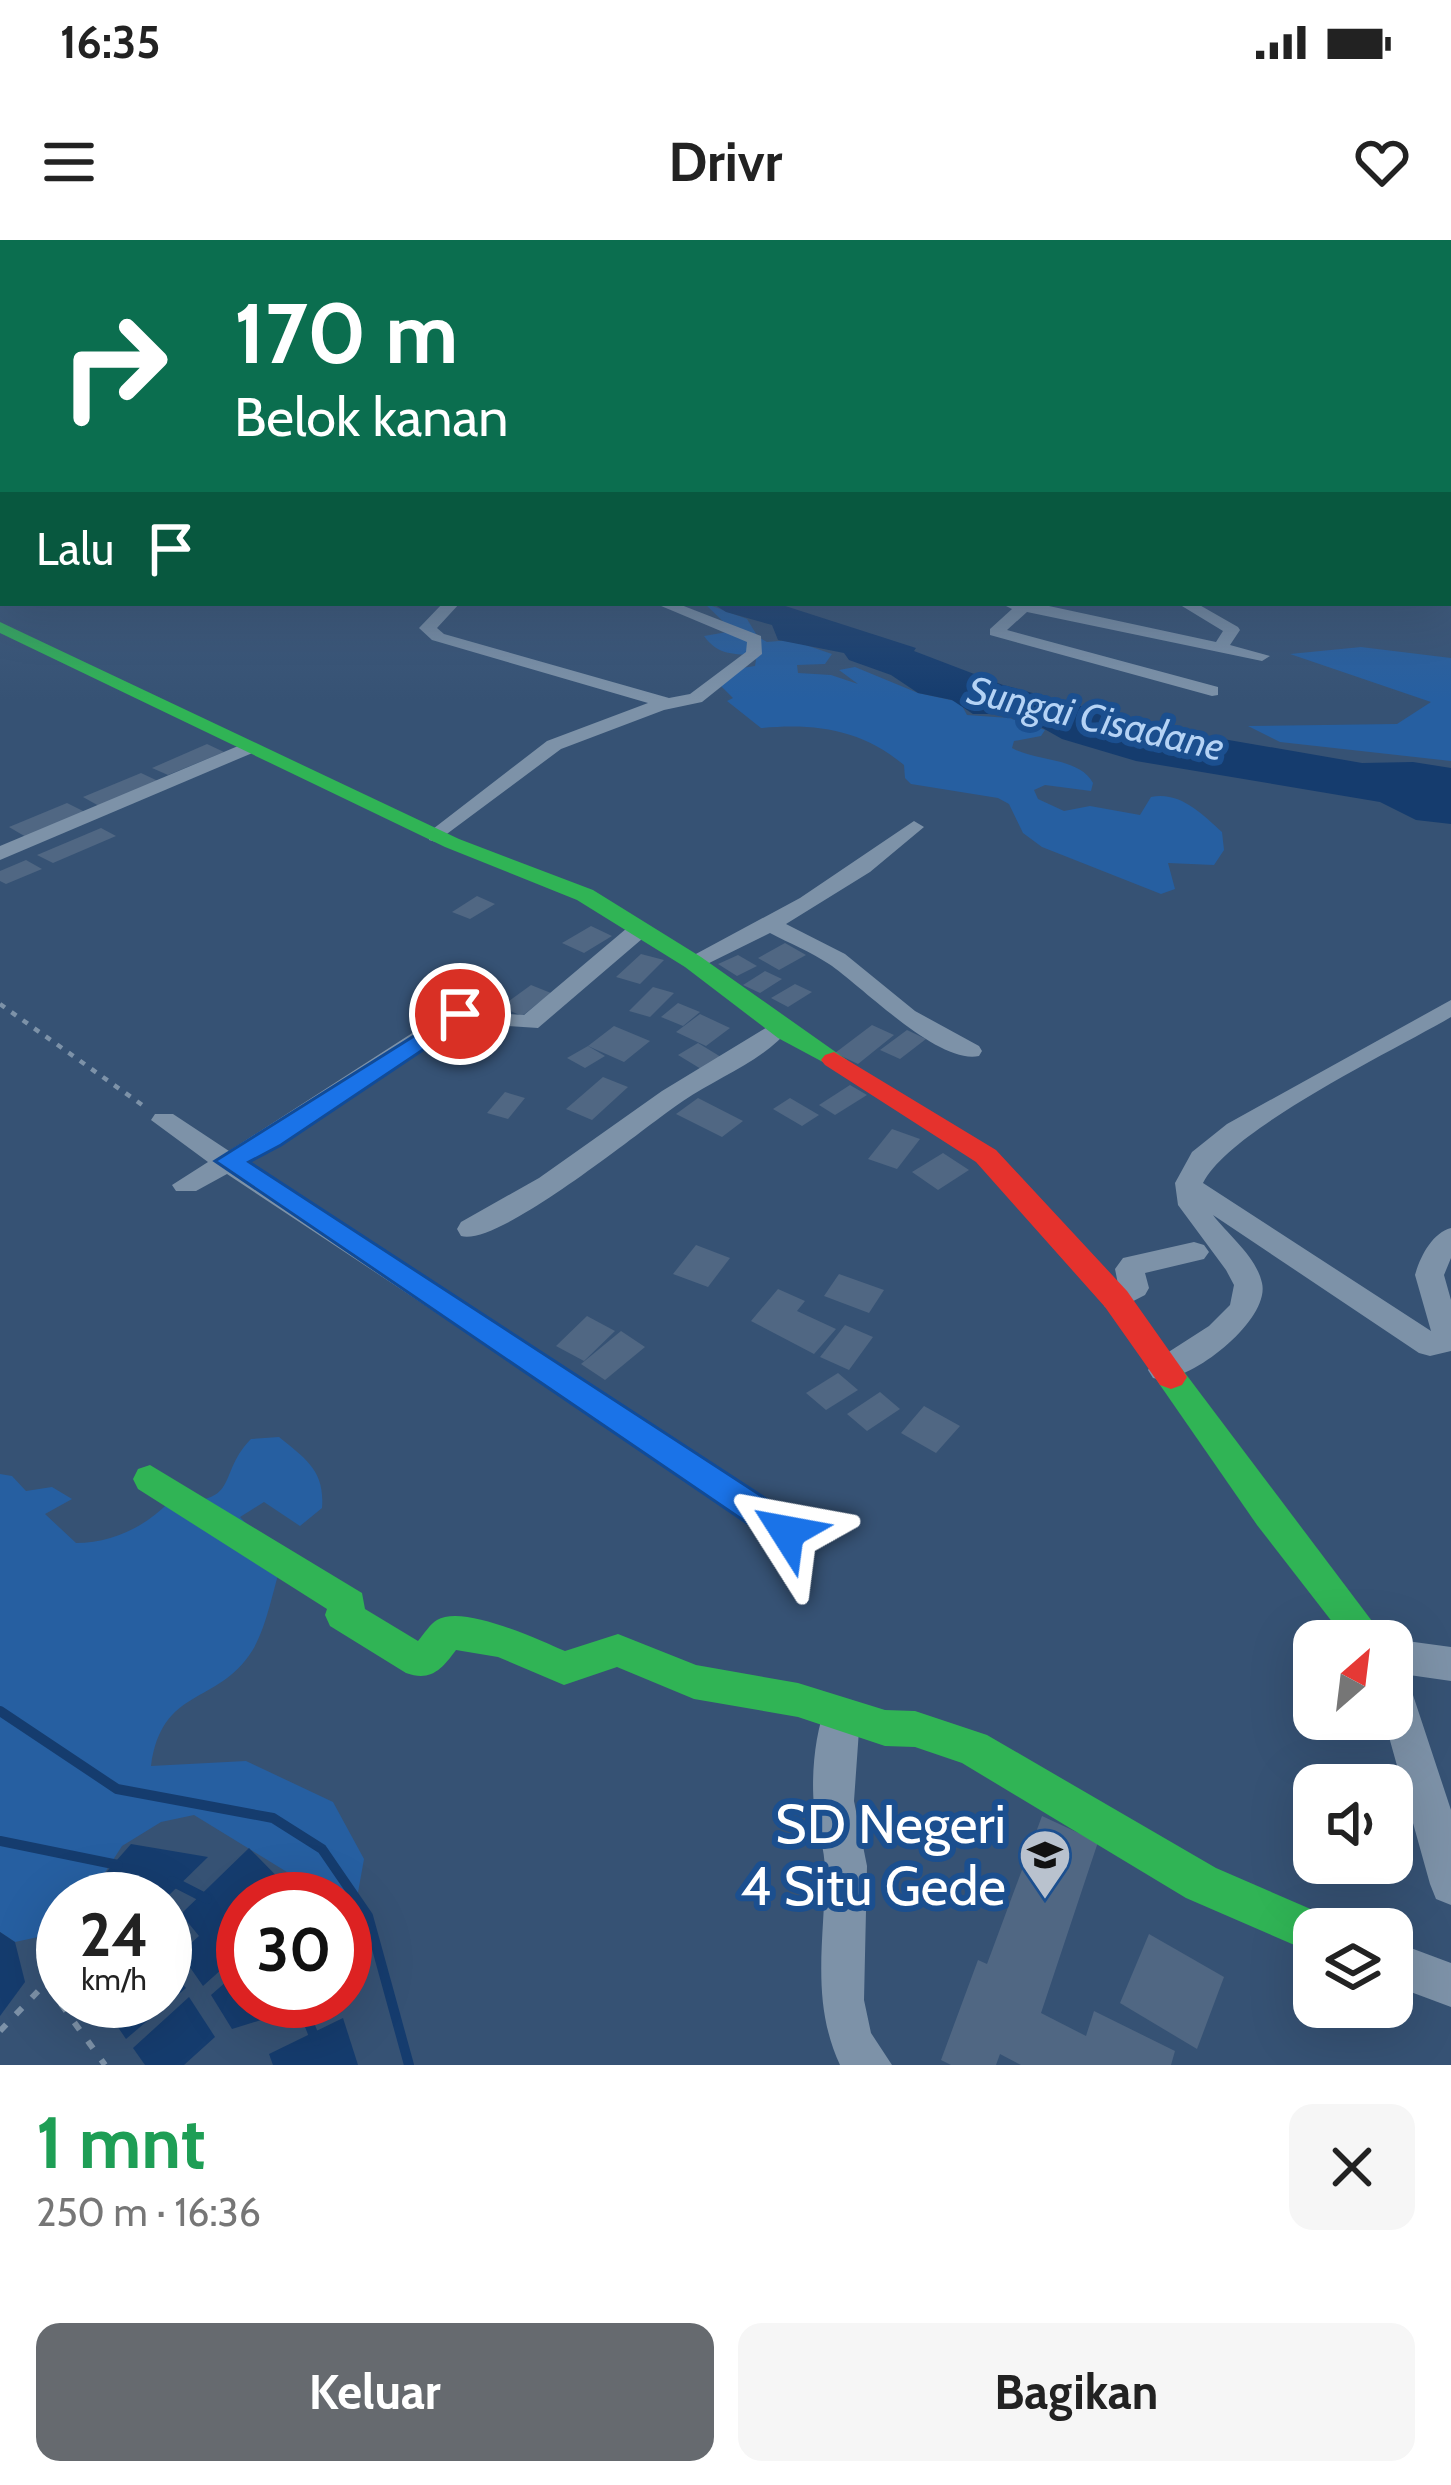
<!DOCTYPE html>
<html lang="id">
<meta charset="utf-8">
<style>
:root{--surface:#fff;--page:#f6f6f6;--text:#222;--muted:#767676;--accent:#666a6f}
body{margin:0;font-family:Cabin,sans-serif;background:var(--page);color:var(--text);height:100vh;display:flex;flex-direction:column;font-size:45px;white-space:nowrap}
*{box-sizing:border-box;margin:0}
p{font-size:39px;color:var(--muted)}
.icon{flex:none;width:66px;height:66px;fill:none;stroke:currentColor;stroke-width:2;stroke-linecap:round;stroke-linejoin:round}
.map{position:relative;height:1825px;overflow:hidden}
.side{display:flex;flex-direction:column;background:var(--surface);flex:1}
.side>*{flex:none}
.hud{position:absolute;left:0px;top:0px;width:1452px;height:366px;box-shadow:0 12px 48px #0002;background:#0b6e4f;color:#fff;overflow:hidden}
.needle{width:78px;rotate:28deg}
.buttons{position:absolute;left:1293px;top:1380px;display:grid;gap:24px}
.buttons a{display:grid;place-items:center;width:120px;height:120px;border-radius:24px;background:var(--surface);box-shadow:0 12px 48px #0002;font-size:60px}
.speed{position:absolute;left:36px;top:1632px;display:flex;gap:24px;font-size:60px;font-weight:700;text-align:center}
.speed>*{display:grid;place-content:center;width:156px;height:156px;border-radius:50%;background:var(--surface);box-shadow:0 12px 48px #0002;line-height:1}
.speed small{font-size:30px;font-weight:400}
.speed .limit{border:18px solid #d22;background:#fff;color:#111}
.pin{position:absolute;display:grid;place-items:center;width:102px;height:102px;color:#fff;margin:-51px;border:6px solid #fff;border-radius:50%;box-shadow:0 3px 12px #0007}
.me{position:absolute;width:132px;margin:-66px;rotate:304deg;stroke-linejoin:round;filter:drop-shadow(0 0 9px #0008)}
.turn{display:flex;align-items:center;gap:42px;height:252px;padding:0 36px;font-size:54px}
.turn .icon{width:156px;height:156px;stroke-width:2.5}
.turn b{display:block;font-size:84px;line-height:102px}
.then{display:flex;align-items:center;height:114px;padding:0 36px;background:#0003;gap:24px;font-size:45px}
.round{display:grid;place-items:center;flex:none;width:126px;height:126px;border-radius:24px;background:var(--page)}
.head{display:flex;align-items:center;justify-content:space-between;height:204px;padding:0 36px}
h1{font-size:72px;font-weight:800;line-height:90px;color:#1e9e55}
.cta{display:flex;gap:24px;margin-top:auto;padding:24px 36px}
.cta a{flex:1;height:138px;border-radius:24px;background:var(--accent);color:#fff;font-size:48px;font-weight:800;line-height:138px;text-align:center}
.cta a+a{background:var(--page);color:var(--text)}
.status{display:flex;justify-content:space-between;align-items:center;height:84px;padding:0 60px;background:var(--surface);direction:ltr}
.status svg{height:33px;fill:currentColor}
header{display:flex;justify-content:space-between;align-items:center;height:156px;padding:0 36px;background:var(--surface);font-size:54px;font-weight:800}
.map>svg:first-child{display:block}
.green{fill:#265fa1}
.water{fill:#153c6e}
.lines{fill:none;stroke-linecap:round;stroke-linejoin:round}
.stream{stroke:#153c6e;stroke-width:10}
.canal{fill:#153c6e;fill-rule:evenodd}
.building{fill:#506783}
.path-far1{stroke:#7d92a8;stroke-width:4.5;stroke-dasharray:6 8;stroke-linecap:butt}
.path{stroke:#7d92a8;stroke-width:6;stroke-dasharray:9 14;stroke-linecap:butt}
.street{fill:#7d92a8;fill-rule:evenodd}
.fast{fill:#30b455;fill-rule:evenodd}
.jam{fill:#e5322d;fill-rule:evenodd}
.route{fill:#1a73e8;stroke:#114b97;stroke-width:3}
.labels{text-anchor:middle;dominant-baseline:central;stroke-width:12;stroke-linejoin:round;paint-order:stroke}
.far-water-label{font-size:39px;font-style:italic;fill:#b5d3f5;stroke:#1b4f8f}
.near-poi-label{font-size:54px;fill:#fff;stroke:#1b4f8f;text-anchor:end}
</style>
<div class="status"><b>16:35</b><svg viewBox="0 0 49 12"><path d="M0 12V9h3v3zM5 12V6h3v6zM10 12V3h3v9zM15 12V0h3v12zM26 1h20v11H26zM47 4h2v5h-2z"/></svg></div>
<header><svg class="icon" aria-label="menu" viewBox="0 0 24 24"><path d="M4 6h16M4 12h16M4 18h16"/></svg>Drivr<svg class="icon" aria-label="heart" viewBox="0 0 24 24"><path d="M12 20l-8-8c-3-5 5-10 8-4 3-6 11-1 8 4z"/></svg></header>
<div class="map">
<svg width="1451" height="1825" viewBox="0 0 1451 1825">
<rect width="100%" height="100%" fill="#365274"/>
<!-- green -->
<g class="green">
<path d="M704 363 747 379 758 397 767 402 791 400 832 414 825 424 797 425 798 433 831 435 858 444 839 430 855 427 918 453 960 462 967 475 1009 478 1045 490 1041 496 1014 501 1012 508C1037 522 1079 517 1093 543L1091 551 1045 545 1034 550 1038 559 1064 571 1090 566 1140 575 1151 557C1180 551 1202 574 1222 592L1224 610 1214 625 1168 623 1175 649 1161 654 1042 607 1023 593 1009 564 998 558 911 544 905 538 904 525C861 489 815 483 761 488L727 461 733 458 719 444 729 430 755 426 756 420 752 415C731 414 717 414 704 396L733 391Z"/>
<path d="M1361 407 1451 418V521L1280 502 1248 486 1397 484 1431 462 1290 414Z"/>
<path d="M279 1197C306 1219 325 1231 322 1268L300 1286 264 1262 240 1277 282 1322C273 1349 267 1387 252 1411 217 1466 162 1446 151 1526L246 1521 333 1562 364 1619 357 1658 326 1656 194 1575 161 1582 122 1606 102 1637 90 1642 77 1659H63V1678L52 1694 15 1702 0 1692V1234L12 1236 26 1251 52 1247 72 1259 45 1274 76 1303C112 1303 146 1287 171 1260 242 1266 216 1234 251 1199Z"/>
</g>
<!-- water -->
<g class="water">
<path d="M712 363H776L916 408 914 411 1003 445 1165 489 1362 523 1413 522 1451 528V584L1416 580 1380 562 1136 521 1062 499 1032 482 1004 474H973L952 460 918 453 891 435 849 420 844 413 778 400 772 385 726 372Z"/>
<path d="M131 1604 208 1617 165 1659H148L102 1637Z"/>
<path d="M249 1608 299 1659H243V1710L203 1746 180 1713 199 1696 181 1674Z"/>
<path d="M0 1692 15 1702 25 1742 0 1776Z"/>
<path d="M165 1726 186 1748 126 1799 100 1761H165Z"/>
<path d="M243 1727V1761H322L232 1789 211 1755Z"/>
<path d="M189 1757 215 1797 184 1825H145L133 1808Z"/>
<path d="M343 1778 358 1825H273L269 1814Z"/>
</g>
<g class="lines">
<!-- stream -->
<g class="stream">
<path d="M0 1471 117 1549 273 1578 322 1609 368 1676 409 1825"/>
<path d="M0 1601 118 1625"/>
<path d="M172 1641 207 1659"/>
<path d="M300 1761 316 1801"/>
</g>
<!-- canal -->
<rect class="canal" x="1449" y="324" width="2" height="10"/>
</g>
<!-- building -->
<g class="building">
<path d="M207 504 224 512 168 535 152 528Z"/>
<path d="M141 533 158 541 99 566 83 557Z"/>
<path d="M67 563 85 572 26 597 9 587Z"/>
<path d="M101 588 116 596 53 623 37 615Z"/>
<path d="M26 620 42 629 6 644 0 641V631Z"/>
<path d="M477 656 495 664 470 679 452 672Z"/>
<path d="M591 686 612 696 584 713 562 703Z"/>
<path d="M785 703 806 715 779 730 758 718Z"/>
<path d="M641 714 664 720 640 744 616 737Z"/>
<path d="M738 715 757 726 737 736 718 724Z"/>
<path d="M765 731 782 739 760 753 743 745Z"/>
<path d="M795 744 812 752 788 767 771 758Z"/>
<path d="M531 745 551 753 522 776 501 767Z"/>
<path d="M653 747 674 753 650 777 629 771Z"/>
<path d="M678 763 700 772 683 786 661 777Z"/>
<path d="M700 774 730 788 706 806 676 792Z"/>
<path d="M872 785 894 795 858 824 835 813Z"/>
<path d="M614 786 650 801 624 822 588 806Z"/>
<path d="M907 790 926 799 900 819 880 810Z"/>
<path d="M698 803 721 817 701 829 678 815Z"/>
<path d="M588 806 605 816 585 828 567 818Z"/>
<path d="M603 837 628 847 592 880 566 869Z"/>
<path d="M850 845 867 855 835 875 819 865Z"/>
<path d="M505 852 525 858 508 879 487 873Z"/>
<path d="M698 858 743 881 722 897 676 874Z"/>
<path d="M790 858 819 875 802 886 773 869Z"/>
<path d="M892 889 920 899 897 929 868 919Z"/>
<path d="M943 913 969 930 938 950 912 932Z"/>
<path d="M696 1005 730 1018 708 1047 673 1034Z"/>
<path d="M839 1034 884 1050 869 1073 824 1056Z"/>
<path d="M778 1049 805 1061 797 1071 836 1089 814 1114 751 1081Z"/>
<path d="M587 1076 615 1091 584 1121 556 1106Z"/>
<path d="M845 1085 873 1097 849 1130 820 1117Z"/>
<path d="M621 1091 645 1107 605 1140 581 1124Z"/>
<path d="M838 1133 858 1150 826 1170 806 1153Z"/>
<path d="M880 1152 900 1169 867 1191 847 1174Z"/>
<path d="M924 1166 960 1186 936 1213 901 1193Z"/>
<path d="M1042 1576 1098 1602 1041 1773 1086 1796 1094 1771 1175 1811 1171 1825H1021L1000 1814 996 1825H951L941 1820 978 1720 987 1724Z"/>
<path d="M1149 1694 1224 1737 1197 1809 1120 1763Z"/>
</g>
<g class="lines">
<!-- path-far1 -->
<path class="path-far1" d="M0 764 145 867"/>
<!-- path -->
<path class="path" d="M0 1791 46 1743 105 1825"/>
<!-- street -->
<g class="street">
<path d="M1449 212 1451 213V222L1449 221Z"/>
<path d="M3 233V241L0 242V234Z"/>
<path d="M443 363H460L437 388 444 394 669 458 690 454 746 412 747 402 654 363H676L761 396 762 414 702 462 664 470 561 509 436 602 429 600V592L547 501 648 463 432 400 419 388Z"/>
<path d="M1000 363H1035L1216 402 1223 391 1177 363H1196L1238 387 1240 390 1230 405 1270 416 1262 421 1027 372 1007 390 1218 447V455L1212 456 990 395V389L1012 369Z"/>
<path d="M250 501 259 507 257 511 0 620V606Z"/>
<path d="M914 581 924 587 870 632 786 684 845 714 915 771 979 806 982 811 979 816C938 825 862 746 829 724 811 712 789 703 770 693L701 727 693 729 681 722 800 658Z"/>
<path d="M641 681 652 688 649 693 538 788 462 783 248 923 799 1281 804 1291 799 1301 787 1305 227 934 196 951H176L172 945 208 922 151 880 155 874H173L229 911 448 770 524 775 633 683Z"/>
<path d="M1451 760V777C1393 811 1230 889 1203 943L1431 1091 1415 1035C1420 1017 1432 993 1451 988V1018L1444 1035 1451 1060V1111L1430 1116 1419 1113 1213 975C1229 996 1256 1016 1262 1043 1271 1081 1185 1148 1153 1138L1148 1130 1153 1122 1209 1086 1230 1065 1234 1045 1226 1030 1178 965 1175 943 1192 912 1227 884Z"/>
<path d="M779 780 791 787C764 821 718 837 683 861 644 887 500 1007 461 996L457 989 461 982 539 938 662 851Z"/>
<path d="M1194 1002 1204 1005 1209 1012 1204 1019 1145 1033 1149 1048 1145 1055 1116 1070 1105 1067 1101 1059 1118 1044 1115 1029 1123 1018Z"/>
<path d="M1392 1399 1451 1407V1441L1395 1433 1405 1437 1411 1449 1451 1570V1665L1436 1659 1430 1644 1384 1479H1392V1401H1388Z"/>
<path d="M841 1458 855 1464 860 1476 854 1561 867 1626 864 1760 871 1793 892 1825H840C810 1760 825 1699 825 1631 825 1608 817 1588 814 1566 811 1535 815 1491 827 1464Z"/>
<path d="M1392 1701 1451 1723V1767L1392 1745Z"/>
</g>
<!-- fast -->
<g class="fast">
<path d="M1449 336 1451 337V347L1449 346Z"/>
<path d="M0 382 459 599 593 650 701 717 847 820 834 828 778 798 685 727 577 660 445 607 0 393Z"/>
<path d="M1171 1125 1182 1129 1387 1401H1347L1257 1285 1160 1145 1155 1137 1160 1129Z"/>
<path d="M150 1225 362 1353 365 1369 418 1401C424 1394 430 1384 437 1380 463 1364 539 1400 565 1411L618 1394 696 1425 798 1443 885 1470 915 1471 987 1495 1216 1628 1329 1677 1334 1689H1314V1713L1299 1707 1186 1658 962 1523 915 1507 885 1506 798 1477 694 1459 617 1427 564 1445 498 1417 456 1410C442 1429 431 1442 406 1433L330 1386 325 1375 327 1369 138 1249 133 1239 138 1229Z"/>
</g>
<!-- jam -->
<path class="jam" d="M834 812 996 910 1127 1051 1182 1129 1187 1137 1182 1145 1171 1149 1160 1145 1105 1067 976 922 825 825 821 820 825 815Z"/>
</g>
<!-- sky -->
<linearGradient id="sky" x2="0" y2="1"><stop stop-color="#1e2d40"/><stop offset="0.44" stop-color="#4c6688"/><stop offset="1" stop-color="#4c6688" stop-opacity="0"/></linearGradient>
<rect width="1451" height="460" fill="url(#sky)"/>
<!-- route -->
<path class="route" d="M460 767 472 774 469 779 281 905 249 922 800 1281 805 1292 800 1302 787 1306 775 1302 215 921Z"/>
<!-- icons -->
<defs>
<g id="school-pin" transform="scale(2.7)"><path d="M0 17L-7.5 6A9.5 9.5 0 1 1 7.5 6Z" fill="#b9c2ce" stroke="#1b4f8f"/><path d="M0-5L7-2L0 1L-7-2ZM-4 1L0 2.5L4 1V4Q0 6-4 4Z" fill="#111"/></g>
</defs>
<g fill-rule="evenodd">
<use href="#school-pin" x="1045" y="1615"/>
</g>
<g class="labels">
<!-- far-water labels -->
<g class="far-water-label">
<text transform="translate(1096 478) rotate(13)">Sungai Cisadane</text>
</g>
<!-- near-poi labels -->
<g class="near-poi-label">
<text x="1006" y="1584">SD Negeri<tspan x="1006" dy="62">4 Situ Gede</tspan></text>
</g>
</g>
</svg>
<div class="buttons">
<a><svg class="needle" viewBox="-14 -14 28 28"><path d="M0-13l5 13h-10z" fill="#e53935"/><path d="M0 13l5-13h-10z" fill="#767676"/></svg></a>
<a><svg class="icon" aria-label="sound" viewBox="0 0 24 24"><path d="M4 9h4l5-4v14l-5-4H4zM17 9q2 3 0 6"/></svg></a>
<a><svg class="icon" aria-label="layers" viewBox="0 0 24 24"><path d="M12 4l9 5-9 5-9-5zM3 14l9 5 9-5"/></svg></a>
</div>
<div class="speed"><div>24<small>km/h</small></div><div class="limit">30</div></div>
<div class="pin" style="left:460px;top:774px;background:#d93025"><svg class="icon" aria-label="arrive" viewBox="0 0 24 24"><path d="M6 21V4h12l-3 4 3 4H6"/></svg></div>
<svg class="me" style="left:787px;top:1292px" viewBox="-20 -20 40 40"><path d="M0-17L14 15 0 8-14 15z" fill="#1a73e8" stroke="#fff" stroke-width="4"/></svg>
<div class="hud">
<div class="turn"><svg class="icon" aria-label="right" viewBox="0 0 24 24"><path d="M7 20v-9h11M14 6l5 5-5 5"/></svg><div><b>170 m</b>Belok kanan</div></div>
<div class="then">Lalu<svg class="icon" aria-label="arrive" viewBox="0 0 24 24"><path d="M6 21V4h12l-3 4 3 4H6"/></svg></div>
</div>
</div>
<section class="side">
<div class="head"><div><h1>1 mnt</h1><p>250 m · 16:36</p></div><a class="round"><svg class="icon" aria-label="close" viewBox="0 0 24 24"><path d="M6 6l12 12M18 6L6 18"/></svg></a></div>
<div class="cta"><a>Keluar</a><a>Bagikan</a></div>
</section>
